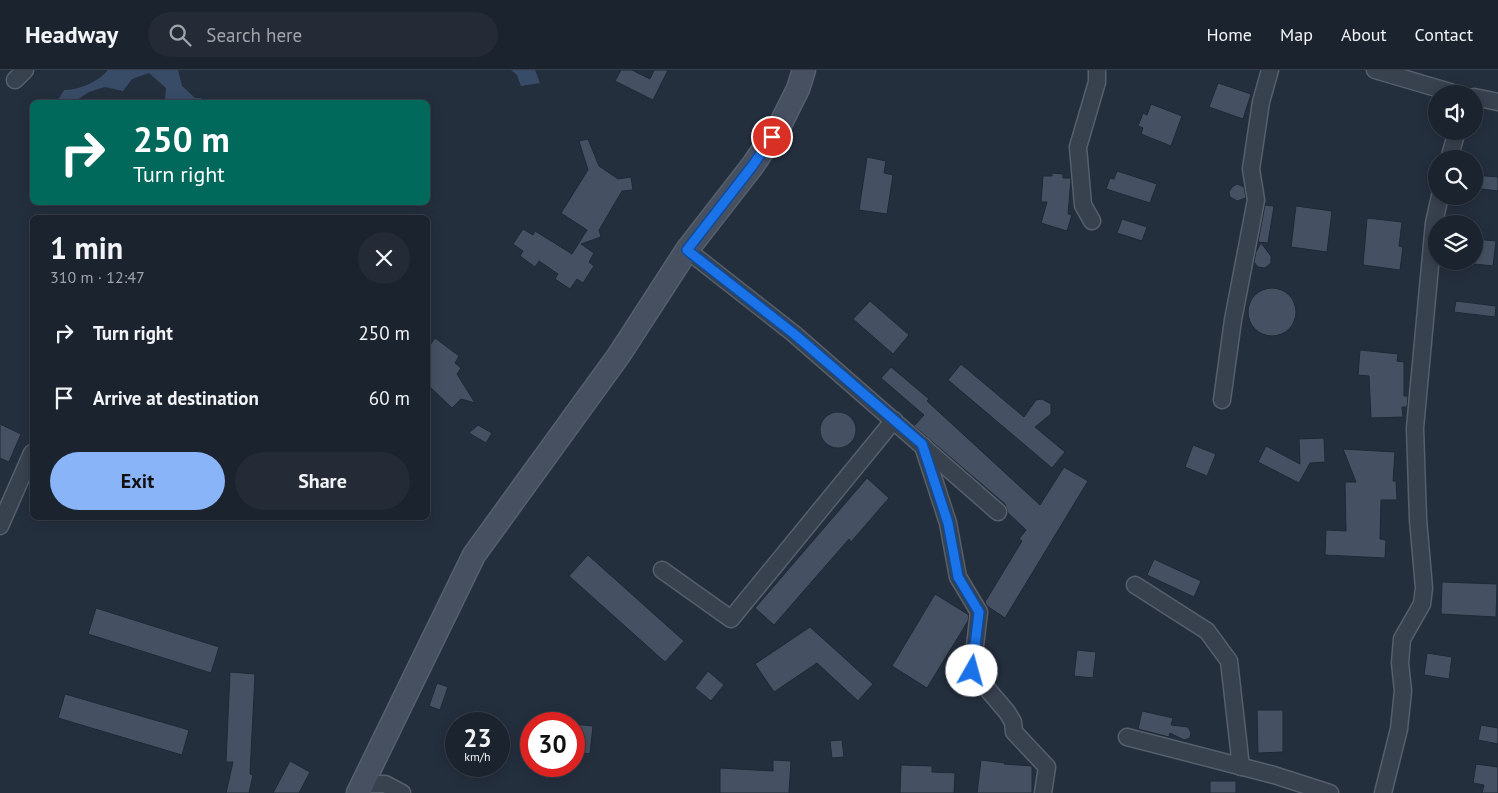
<!DOCTYPE html>
<meta charset="utf-8">
<style>
:root{--surface:#1b232e;--page:#242b36;--text:#f1f3f6;--muted:#a0a4aa;--line:#39404a;--accent:#8ab4f8}
body{margin:0;font-family:"PT Sans",sans-serif;background:var(--page);color:var(--text);height:100vh;display:flex;flex-direction:column;font-size:19px;white-space:nowrap}
*{box-sizing:border-box;margin:0}
p{font-size:16px;color:var(--muted)}
.icon{flex:none;width:28px;height:28px;fill:none;stroke:currentColor;stroke-width:2;stroke-linecap:round;stroke-linejoin:round}
.map{position:relative;flex:1;overflow:hidden}
.sheet{position:absolute;left:30px;top:145px;width:400px;height:305px;display:flex;flex-direction:column;background:var(--surface);border-radius:8px;box-shadow:0 2px 12px #0003,0 0 0 1px var(--line)}
.sheet>*{flex:none}
.guide{position:absolute;left:30px;top:30px;width:400px;height:105px;border-radius:8px;box-shadow:0 2px 12px #0003,0 0 0 1px var(--line);background:#00695c;color:#fff;overflow:hidden}
.controls{position:absolute;left:1428px;top:15px;display:grid;gap:10px}
.controls a{display:grid;place-items:center;width:55px;height:55px;border-radius:50%;background:var(--surface);box-shadow:0 2px 12px #0003,0 0 0 1px var(--line);font-size:25px}
.speed{position:absolute;left:445px;top:642px;display:flex;gap:10px;font-size:25px;font-weight:700;text-align:center}
.speed>*{display:grid;place-content:center;width:65px;height:65px;border-radius:50%;background:var(--surface);box-shadow:0 2px 12px #0003,0 0 0 1px var(--line);line-height:1}
.speed small{font-size:12px;font-weight:400}
.speed .limit{border:8px solid #d22;background:#fff;color:#111}
.pin{position:absolute;display:grid;place-items:center;width:42px;height:42px;color:#fff;margin:-21px;border:2px solid #fff;border-radius:50%;box-shadow:0 1px 5px #0007}
.me{position:absolute;width:55px;margin:-28px;rotate:7deg;stroke-linejoin:round;filter:drop-shadow(0 0 4px #0008)}
.turn{display:flex;align-items:center;gap:18px;height:105px;padding:0 20px;font-size:22px}
.turn .icon{width:65px;height:65px;stroke-width:2.5}
.turn b{display:block;font-size:35px;line-height:42px}
.round{display:grid;place-items:center;flex:none;width:52px;height:52px;border-radius:26px;background:var(--page)}
.summary{display:flex;align-items:center;justify-content:space-between;height:85px;padding:0 20px}
h1{font-size:30px;font-weight:800;line-height:38px}
.cta{display:flex;gap:10px;margin-top:auto;padding:10px 20px}
.cta a{flex:1;height:58px;border-radius:30px;background:var(--accent);color:#111;font-size:20px;font-weight:800;line-height:58px;text-align:center}
.cta a+a{background:var(--page);color:var(--text)}
ul{padding:0;list-style:none}
li{display:flex;align-items:center;gap:15px;height:65px;padding:0 20px}
li div{flex:1}
li b{display:block;font-size:19px}
li em{font-style:normal}
header{display:flex;align-items:center;gap:30px;box-sizing:border-box;height:70px;padding:0 25px;background:var(--surface);border-bottom:1px solid var(--line)}
header strong{font-size:24px}
nav{display:flex;gap:28px;margin-inline-start:auto;font-size:18px}
.search{width:350px;height:45px;background:var(--page);display:flex;align-items:center;gap:12px;box-sizing:border-box;padding:0 18px;border-radius:28px;color:var(--muted);font-size:19px}
.map>svg:first-child{display:block}
.water{fill:#394c67}
.building{fill:#455162;stroke:#1f2835}
.lines{fill:none;stroke-linecap:round;stroke-linejoin:round}
.street-casing{stroke:#565f6c;stroke-width:19}
.secondary-casing{stroke:#565f6c;stroke-width:25}
.street{stroke:#38414e;stroke-width:16}
.secondary{stroke:#465061;stroke-width:22}
.route-casing{stroke:#114b97;stroke-width:12}
.route{stroke:#1a73e8;stroke-width:9}
</style>
<header>
<strong>Headway</strong>
<div class="search"><svg class="icon" aria-label="search" viewBox="0 0 24 24"><circle cx="10" cy="10" r="6"/><path d="M15 15l6 6"/></svg>Search here</div>
<nav><a>Home</a><a>Map</a><a>About</a><a>Contact</a></nav>
</header>
<div class="map">
<svg width="1498" height="723" viewBox="0 0 1498 723">
<rect width="100%" height="100%" fill="#242f3e"/>
<!-- water -->
<g class="water">
<path d="M108 0H178L182 16 195 28H201L203 32H162L165 29 166 18 149 3 132 9 123 21 105 17 89 22 74 32H57L64 20C80 20 98 12 108 0Z"/>
<path d="M511 0H535L540 13 521 16 517 5Z"/>
</g>
<!-- building -->
<g class="building">
<path d="M621 0H632L650 9 654 0H668L653 30 615 11Z"/>
<path d="M1218 13 1251 24 1243 49 1209 37Z"/>
<path d="M1151 34 1182 46 1171 76 1141 64 1143 58 1138 56 1143 43 1147 45Z"/>
<path d="M588 69 599 96 618 109 631 107 633 120 622 121 599 160 601 167 581 174 594 183 589 192 594 196 583 213 577 209 570 219 555 209 558 204 539 191 535 197 520 186 523 181 513 174 523 159 533 165 535 161 572 184 587 160 561 143 588 100 579 71Z"/>
<path d="M867 87 886 91 884 103 893 105 887 144 859 140Z"/>
<path d="M1117 101 1157 114 1150 133 1106 119 1110 108 1114 109Z"/>
<path d="M1052 103 1063 104V108H1071L1068 144 1072 145 1067 161 1041 153 1047 132H1041L1043 106H1052Z"/>
<path d="M1474 105 1498 107V121L1474 118Z"/>
<path d="M1237 114 1244 117 1246 128 1237 131 1230 127 1229 122 1232 117Z"/>
<path d="M1265 135 1274 136 1268 173 1258 172Z"/>
<path d="M1296 136 1332 141 1327 182 1291 177Z"/>
<path d="M1367 148 1402 152 1399 176 1403 177 1400 200 1363 195Z"/>
<path d="M1122 149 1147 157 1142 171 1117 163Z"/>
<path d="M1474 169 1496 171 1493 196 1474 194Z"/>
<path d="M1261 173 1271 186V193L1265 198 1258 197 1254 192 1256 182Z"/>
<circle cx="1272" cy="242" r="24"/>
<path d="M870 231 909 265 893 284 853 249Z"/>
<path d="M1456 231 1496 236 1495 247 1454 242Z"/>
<path d="M435 268 459 286 455 293 461 298 457 304 475 333 461 329 452 338 428 315V278Z"/>
<path d="M1360 280 1398 284 1397 291 1404 292V326H1408V327L1407 337H1402L1403 347 1371 348 1369 306 1358 305Z"/>
<path d="M961 294 1024 347 1036 330 1042 329 1051 334V344L1035 357 1065 382 1052 398 948 310Z"/>
<path d="M891 297 929 329 927 331 1040 435 1064 397 1088 411 1005 548 987 536 985 532 1022 471 1019 469 1026 460 1008 443 1005 434 914 356 924 345 881 308Z"/>
<circle cx="838" cy="360" r="18"/>
<path d="M0 354 21 364 9 392 0 388Z"/>
<path d="M478 355 492 363 486 373 469 363Z"/>
<path d="M1324 368 1325 392 1310 393 1299 413 1258 392 1266 376 1300 394 1299 369Z"/>
<path d="M1193 375 1216 384 1207 406 1185 397Z"/>
<path d="M1343 379 1395 382 1393 411H1396L1397 430H1381L1380 469 1386 470 1385 488 1325 485 1326 460 1346 461 1345 412H1356Z"/>
<path d="M867 408 889 428 851 472 849 469 774 555 755 538Z"/>
<path d="M588 485 684 571 665 592 569 506Z"/>
<path d="M1154 489 1201 511 1194 527 1147 505Z"/>
<path d="M1442 512 1497 514 1496 547 1441 544Z"/>
<path d="M935 524 969 545 968 551 927 618 892 596Z"/>
<path d="M96 538 219 577 211 603 88 564Z"/>
<path d="M810 557 873 614 858 631 817 593 774 622 755 594Z"/>
<path d="M1077 580 1096 582 1093 608 1074 606Z"/>
<path d="M1427 583 1452 587 1449 609 1424 605Z"/>
<path d="M708 601 724 615 711 631 695 618Z"/>
<path d="M230 602 255 604 250 704 253 705 249 723H226L233 692H226Z"/>
<path d="M437 613 448 617 440 640 429 636Z"/>
<path d="M65 624 189 660 182 685 58 648Z"/>
<path d="M1257 640H1283V682L1258 683Z"/>
<path d="M1142 641 1173 648 1171 655 1188 657 1191 663 1190 668 1184 670 1170 663 1169 667 1138 659Z"/>
<path d="M574 654 593 656 590 684 574 682Z"/>
<path d="M1481 655 1498 658V674L1478 670Z"/>
<path d="M842 670 844 687 832 688 830 671Z"/>
<path d="M773 690 791 691 789 723H720V698L773 701Z"/>
<path d="M981 690 1005 693 1004 694 1032 696V723H977Z"/>
<path d="M290 691 310 702 299 723H273Z"/>
<path d="M1476 694 1498 697V723H1482L1484 715 1473 713Z"/>
<path d="M901 695 932 696V702L955 703 954 723H900Z"/>
<rect x="1210" y="711" width="26" height="12"/>
</g>
<g class="lines">
<!-- street casing -->
<g class="street-casing">
<g id="street">
<path d="M1375 0 1457 24"/>
<path d="M15 10 25 0"/>
<path d="M1474 27 1498 32"/>
<path d="M1449 89 1457 61"/>
<path d="M1092 151 1083 135 1078 77 1097 12V0"/>
<path d="M687 180 793 263 998 442"/>
<path d="M1222 330 1233 250 1256 130 1251 99 1261 32 1270 0"/>
<path d="M923 376 948 453 958 507 979 542 972 601 1007 642 1013 652 1014 662 1047 697 1043 723"/>
<path d="M0 456 32 383"/>
<path d="M662 500 731 549 894 350"/>
<path d="M1135 515 1207 561 1229 591 1241 697"/>
<path d="M1127 667 1274 705 1330 723"/>
<path d="M362 714H385L402 723"/>
<path d="M1383 723 1399 659 1403 621 1400 593 1402 569 1422 534 1424 518 1418 449 1415 358 1434 153 1440 126"/>
</g>
</g>
<!-- secondary casing -->
<g class="secondary-casing">
<path id="secondary" d="M358 723 474 485 619 285 687 180 753 95 781 53 798 19 804 0"/>
</g>
<!-- street -->
<use href="#street" class="street"/>
<!-- secondary -->
<use href="#secondary" class="secondary"/>
</g>
<g class="lines">
<!-- route casing -->
<g class="route-casing">
<path id="route" d="M772 67 753 95 687 180 793 263 922 374 948 453 958 507 979 542 972 601"/>
</g>
<!-- route -->
<use href="#route" class="route"/>
</g>
</svg>
<div class="controls">
<a><svg class="icon" aria-label="sound" viewBox="0 0 24 24"><path d="M4 9h4l5-4v14l-5-4H4zM17 9q2 3 0 6"/></svg></a>
<a><svg class="icon" aria-label="search" viewBox="0 0 24 24"><circle cx="10" cy="10" r="6"/><path d="M15 15l6 6"/></svg></a>
<a><svg class="icon" aria-label="layers" viewBox="0 0 24 24"><path d="M12 4l9 5-9 5-9-5zM3 14l9 5 9-5"/></svg></a>
</div>
<div class="speed"><div>23<small>km/h</small></div><div class="limit">30</div></div>
<div class="pin" style="left:772px;top:67px;background:#d93025"><svg class="icon" aria-label="arrive" viewBox="0 0 24 24"><path d="M6 21V4h12l-3 4 3 4H6"/></svg></div>
<svg class="me" style="left:972px;top:601px" viewBox="-20 -20 40 40"><circle r="19" fill="#fff"/><path d="M0-13L10 11 0 6-10 11z" fill="#1a73e8"/></svg>
<div class="guide">
<div class="turn"><svg class="icon" aria-label="right" viewBox="0 0 24 24"><path d="M7 20v-9h11M14 6l5 5-5 5"/></svg><div><b>250 m</b>Turn right</div></div>
</div>
<section class="sheet">
<div class="summary"><div><h1>1 min</h1><p>310 m · 12:47</p></div><a class="round"><svg class="icon" aria-label="close" viewBox="0 0 24 24"><path d="M6 6l12 12M18 6L6 18"/></svg></a></div>
<ul>
<li><svg class="icon" aria-label="right" viewBox="0 0 24 24"><path d="M7 20v-9h11M14 6l5 5-5 5"/></svg><div><b>Turn right</b></div><em>250 m</em></li>
<li><svg class="icon" aria-label="arrive" viewBox="0 0 24 24"><path d="M6 21V4h12l-3 4 3 4H6"/></svg><div><b>Arrive at destination</b></div><em>60 m</em></li>
</ul>
<div class="cta"><a>Exit</a><a>Share</a></div>
</section>
</div>
